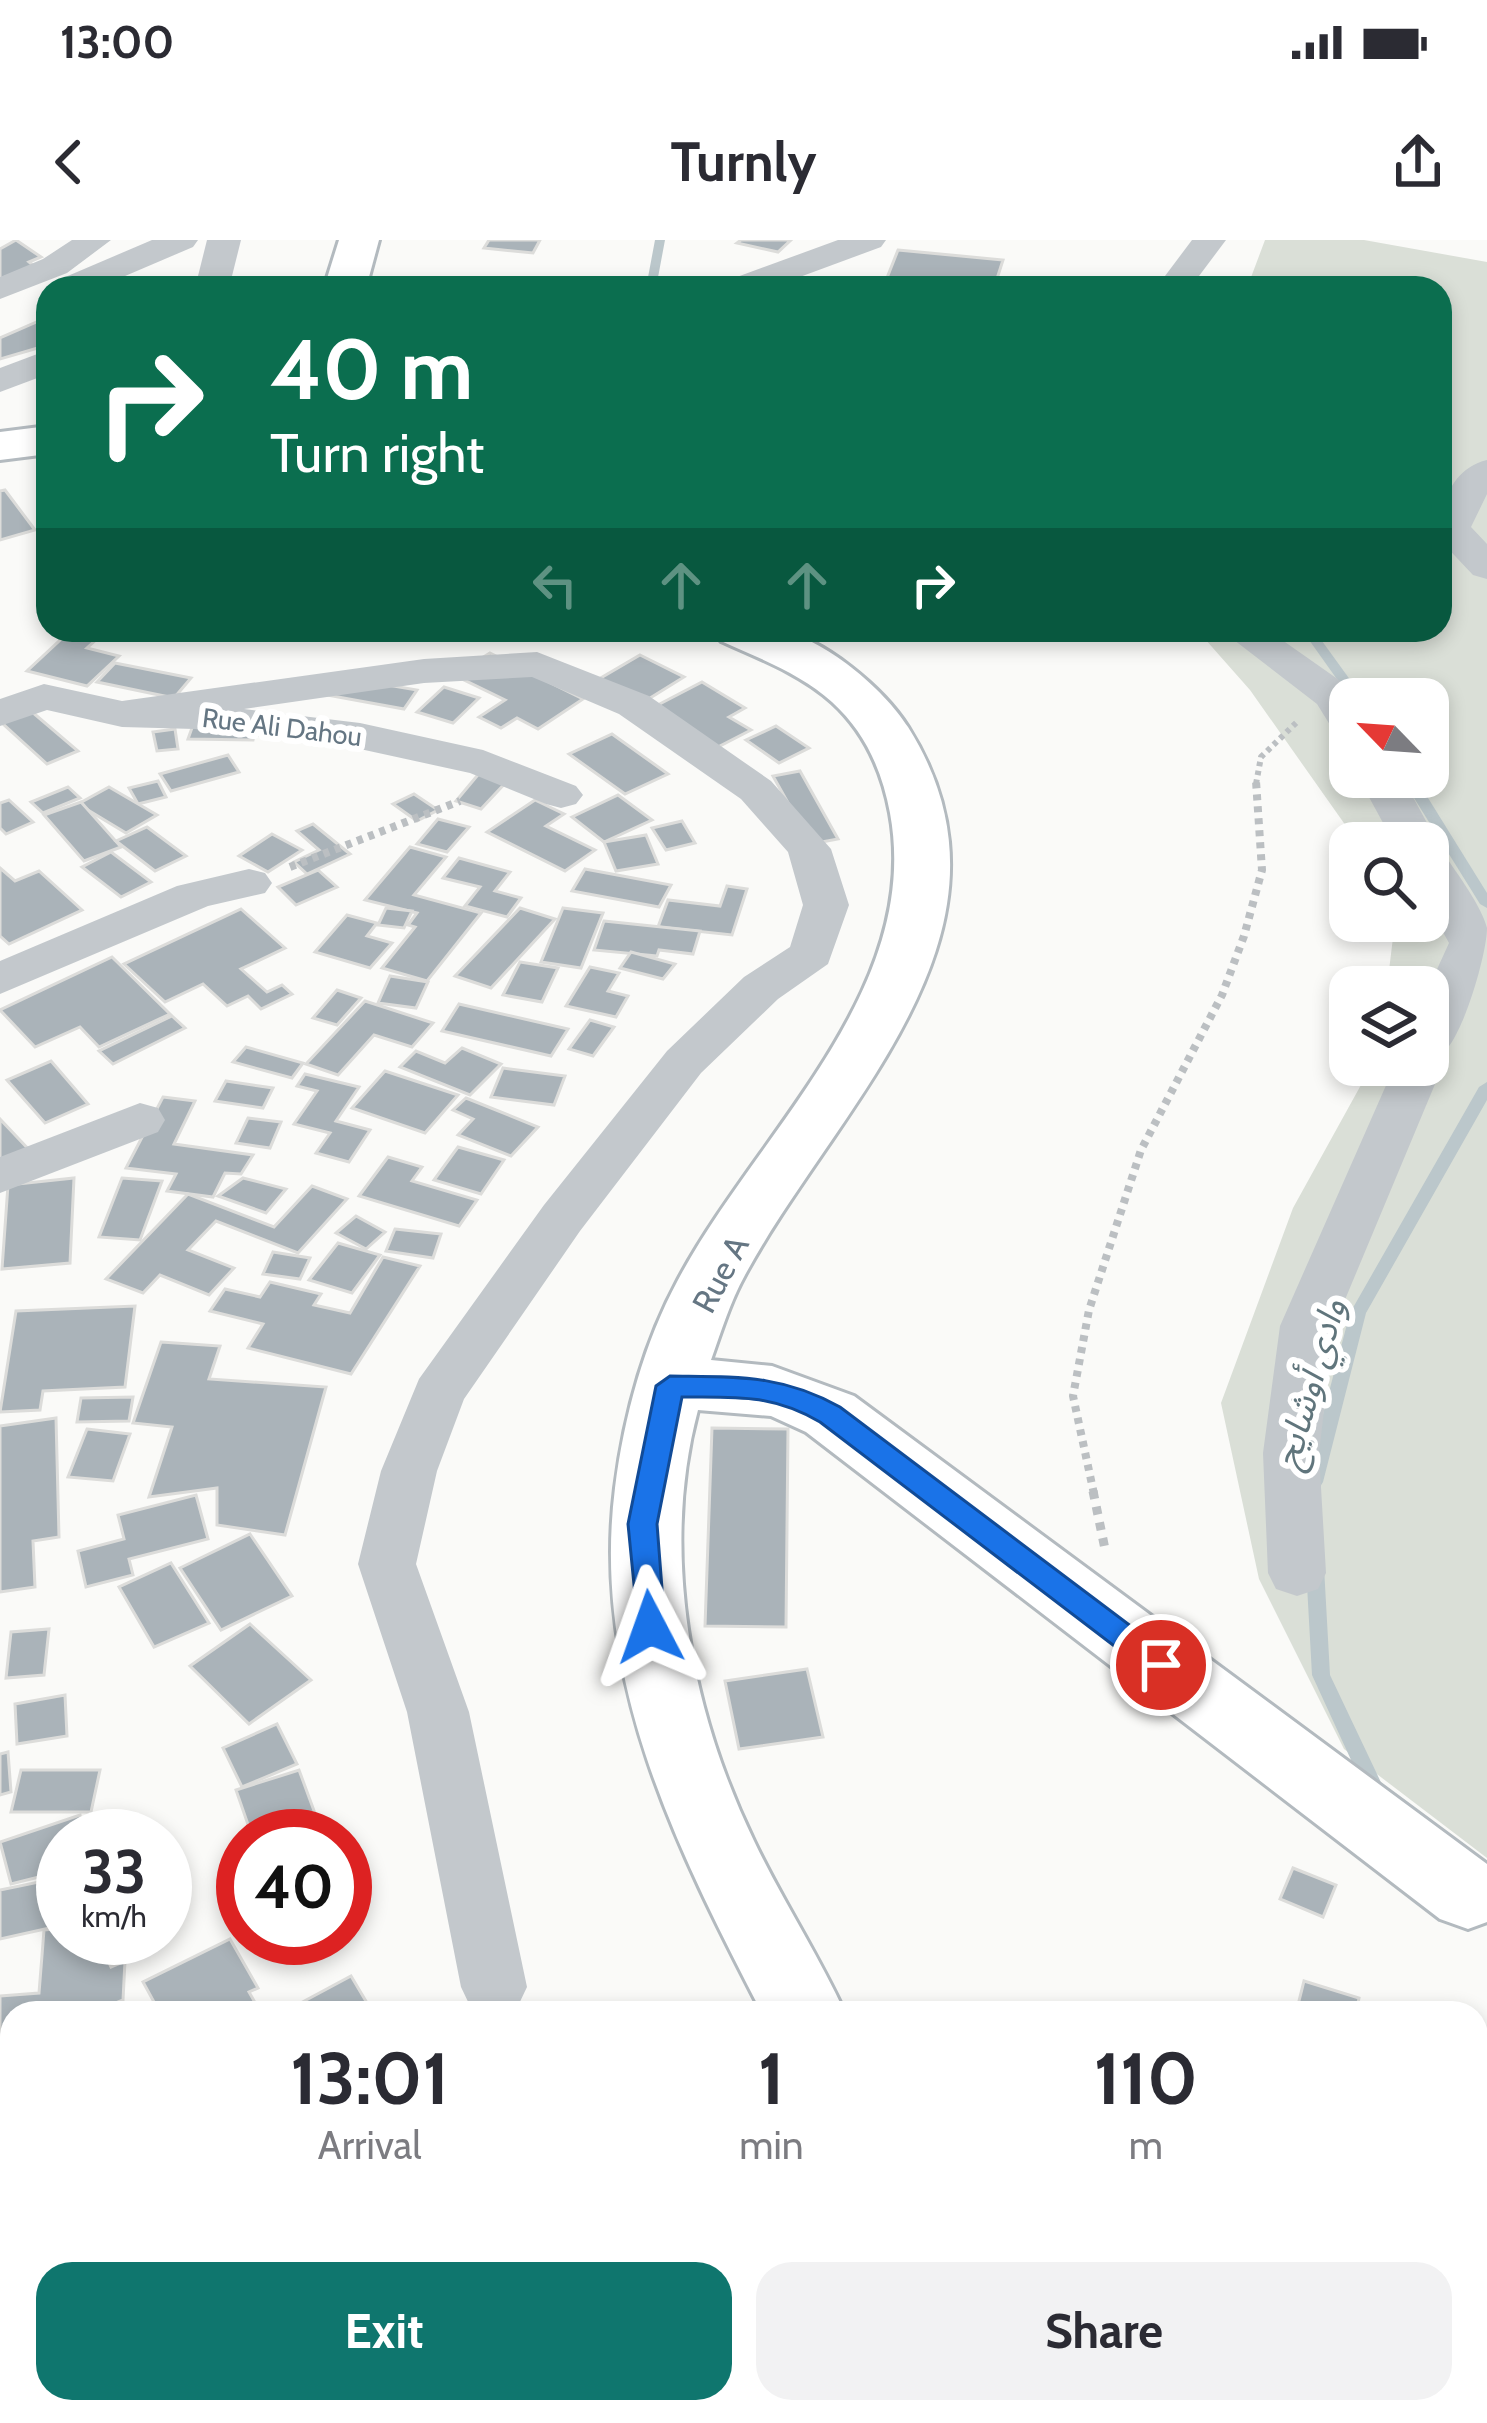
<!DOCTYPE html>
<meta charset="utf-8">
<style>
:root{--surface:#fff;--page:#f2f2f3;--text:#2b2b33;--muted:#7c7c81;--accent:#0f766e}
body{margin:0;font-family:Cabin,"Noto Sans Arabic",sans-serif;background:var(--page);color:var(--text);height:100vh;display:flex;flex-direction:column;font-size:45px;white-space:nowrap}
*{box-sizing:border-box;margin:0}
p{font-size:39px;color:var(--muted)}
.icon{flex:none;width:66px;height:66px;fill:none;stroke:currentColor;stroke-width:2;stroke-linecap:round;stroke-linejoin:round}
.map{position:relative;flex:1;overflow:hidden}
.details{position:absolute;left:0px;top:1761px;width:1488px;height:423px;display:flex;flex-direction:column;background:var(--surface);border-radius:36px 36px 0 0;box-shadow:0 6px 18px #0003}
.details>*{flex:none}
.guide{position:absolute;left:36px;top:36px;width:1416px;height:366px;border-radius:36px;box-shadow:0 6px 18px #0003;background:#0b6e4f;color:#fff;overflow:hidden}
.needle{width:78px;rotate:295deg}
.fabs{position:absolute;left:1329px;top:438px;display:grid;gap:24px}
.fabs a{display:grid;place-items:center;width:120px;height:120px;border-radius:24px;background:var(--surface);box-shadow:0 6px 18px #0003;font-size:60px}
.speed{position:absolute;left:36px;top:1569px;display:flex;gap:24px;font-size:60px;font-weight:700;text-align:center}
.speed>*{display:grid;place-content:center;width:156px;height:156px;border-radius:50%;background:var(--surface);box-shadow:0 6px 18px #0003;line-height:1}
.speed small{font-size:30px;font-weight:400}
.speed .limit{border:18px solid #d22;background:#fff;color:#111}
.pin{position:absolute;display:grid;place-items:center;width:102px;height:102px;color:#fff;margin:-51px;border:6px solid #fff;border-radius:50%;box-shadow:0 3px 12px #0007}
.me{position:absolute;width:132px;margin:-66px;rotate:356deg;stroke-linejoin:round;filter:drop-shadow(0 0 9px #0008)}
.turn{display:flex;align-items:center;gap:42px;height:252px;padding:0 36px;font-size:54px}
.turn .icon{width:156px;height:156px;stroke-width:2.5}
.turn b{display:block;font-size:84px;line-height:102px}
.lanes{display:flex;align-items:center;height:114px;padding:0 36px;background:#0003;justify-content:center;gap:60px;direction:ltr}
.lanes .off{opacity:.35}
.eta{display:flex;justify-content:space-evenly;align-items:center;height:204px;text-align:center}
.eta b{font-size:72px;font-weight:700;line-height:84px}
.action{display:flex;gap:24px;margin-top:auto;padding:24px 36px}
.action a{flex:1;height:138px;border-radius:36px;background:var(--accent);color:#fff;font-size:48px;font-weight:700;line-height:138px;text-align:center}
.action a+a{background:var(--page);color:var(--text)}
.status{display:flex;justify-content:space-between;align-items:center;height:84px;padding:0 60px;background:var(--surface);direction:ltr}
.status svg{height:33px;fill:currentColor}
header{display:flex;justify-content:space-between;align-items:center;height:156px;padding:0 36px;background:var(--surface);font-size:54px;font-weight:700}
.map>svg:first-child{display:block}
.green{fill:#dadfd7;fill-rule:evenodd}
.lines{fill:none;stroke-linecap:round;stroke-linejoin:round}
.stream{fill:#bbc7cb;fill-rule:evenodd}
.building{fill:#aab3b9;stroke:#dcdcda;stroke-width:3}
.secondary-casing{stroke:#b3babf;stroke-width:6}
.path-far2{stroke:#bbbfc2;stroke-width:6;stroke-dasharray:4.5 4.5;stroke-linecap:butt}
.path-far1{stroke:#bbbfc2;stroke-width:8;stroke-dasharray:6 6;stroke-linecap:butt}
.path{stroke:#bbbfc2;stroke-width:9;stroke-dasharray:8 8;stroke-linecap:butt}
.street{fill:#c3c8cc;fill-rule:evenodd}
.secondary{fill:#fff;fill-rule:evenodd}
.route{fill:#1a73e8;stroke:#114b97;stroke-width:3}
.labels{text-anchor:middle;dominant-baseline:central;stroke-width:12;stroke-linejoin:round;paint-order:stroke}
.far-street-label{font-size:27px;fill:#657683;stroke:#fff}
.street-label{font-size:33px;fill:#657683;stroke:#fff}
.water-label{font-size:36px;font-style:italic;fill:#60757c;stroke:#fff}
</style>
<div class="status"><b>13:00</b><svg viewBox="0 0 49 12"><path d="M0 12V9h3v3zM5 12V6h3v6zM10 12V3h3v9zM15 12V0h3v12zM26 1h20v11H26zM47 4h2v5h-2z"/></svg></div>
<header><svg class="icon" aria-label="back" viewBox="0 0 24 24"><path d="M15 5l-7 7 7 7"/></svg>Turnly<svg class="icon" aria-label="share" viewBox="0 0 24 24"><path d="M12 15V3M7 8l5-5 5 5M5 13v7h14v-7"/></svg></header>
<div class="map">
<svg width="1487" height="2183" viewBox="0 0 1487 2183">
<rect width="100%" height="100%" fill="#fafaf8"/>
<!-- green -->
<path class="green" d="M1265 0H1364L1487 22V1618L1344 1509 1259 1339 1221 1163 1293 968 1372 825H1428V747H1387L1395 681H1428V603H1358L1250 450 1197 390H1440V48H1247ZM1350 459H1428V537H1350Z"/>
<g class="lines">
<!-- stream -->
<g class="stream">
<path d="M655 0H665L656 48H646Z"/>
<path d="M1302 390H1314L1364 459H1351Z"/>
<path d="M1401 537H1415L1487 653V668L1480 664Z"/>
<path d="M1487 842V860L1366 1073 1323 1242 1320 1247H1308L1305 1242 1350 1073 1479 847Z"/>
<path d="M1315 1320 1321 1322 1324 1327 1330 1435 1386 1553 1383 1559 1376 1561 1369 1559 1312 1435 1306 1327 1309 1322Z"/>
</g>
</g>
<!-- building -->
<g class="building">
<path d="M16 0 41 17 29 22 34 26 0 39V9Z"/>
<path d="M489 0H540L533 13 484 8Z"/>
<path d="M741 0H791L778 12 737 3Z"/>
<path d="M898 10 1003 20 994 48H883Z"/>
<path d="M48 77V105L0 119V98Z"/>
<path d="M5 250 35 290 0 300V251Z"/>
<path d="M71 390 99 397 87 408 119 416 87 446 27 431Z"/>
<path d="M490 413 583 459 538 489 517 478 501 488 479 477 505 460 454 435Z"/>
<path d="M640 415 684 437 642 463 599 439Z"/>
<path d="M115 423 191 438 174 458 97 442Z"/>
<path d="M341 437 417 450 404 469 327 455Z"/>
<path d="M702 442 745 468 729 477 751 490 714 509 650 469Z"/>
<path d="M444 447 479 458 453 483 417 472Z"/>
<path d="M31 471 78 511 47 524 2 483Z"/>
<path d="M193 485 256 486 253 500 188 499Z"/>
<path d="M776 486 809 508 779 523 746 500Z"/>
<path d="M175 489 178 509 157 511 153 492Z"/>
<path d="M612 494 668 534 625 554 569 514Z"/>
<path d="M228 515 239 532 171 551 160 534Z"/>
<path d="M482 530 510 538 481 569 456 561Z"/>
<path d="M800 531 838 599 811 604 773 536Z"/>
<path d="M158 541 166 557 138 564 129 548Z"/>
<path d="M68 547 80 558 43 573 31 562Z"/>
<path d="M109 547 157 575 126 593 78 564Z"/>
<path d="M414 554 438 570 417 581 393 564Z"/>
<path d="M618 555 652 580 604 602 572 577Z"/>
<path d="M9 560 33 582 6 594 0 588V563Z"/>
<path d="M535 560 564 574 546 586 595 610 565 631 487 592Z"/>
<path d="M81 562 121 607 84 621 44 575Z"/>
<path d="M438 579 469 587 447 612 417 604Z"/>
<path d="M682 581 695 603 666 610 652 588Z"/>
<path d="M313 584 350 614 307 634 294 622 319 610 297 591Z"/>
<path d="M147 587 186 616 155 631 116 601Z"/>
<path d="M272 594 302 610 268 632 239 616Z"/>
<path d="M646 595 658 624 616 631 604 602Z"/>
<path d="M410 607 446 617 414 655 481 673 427 741 382 728 415 687 408 685 417 673 365 660Z"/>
<path d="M111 612 151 642 121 657 82 627Z"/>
<path d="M459 618 510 632 495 651 521 658 507 677 465 666 480 647 443 638Z"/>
<path d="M0 628 15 641 39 631 82 670 9 704 0 696Z"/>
<path d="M585 629 671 645 659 667 572 651Z"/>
<path d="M318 630 337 647 296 665 278 647Z"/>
<path d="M727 646 747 649 732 695 658 687 668 660 720 666Z"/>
<path d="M386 668 412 671 404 688 378 685Z"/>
<path d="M520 668 555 679 491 748 455 736Z"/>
<path d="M563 668 603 673 581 728 541 722Z"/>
<path d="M241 669 285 708 241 729 267 752 282 745 292 754 261 769 248 756 227 766 203 744 165 762 124 724Z"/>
<path d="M347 675 377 683 367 696 392 703 370 728 315 712Z"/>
<path d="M604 681 700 691 693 714 659 710 657 716 594 710Z"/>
<path d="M631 712 675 724 663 739 620 728Z"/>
<path d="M112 717 170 774 99 807 80 787 35 807 0 770Z"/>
<path d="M520 722 558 728 542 762 503 755Z"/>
<path d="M590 727 619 733 608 751 628 756 616 777 566 766Z"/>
<path d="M390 736 428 742 416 768 378 763Z"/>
<path d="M337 750 361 758 337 785 313 778Z"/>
<path d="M365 761 433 783 412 807 374 795 338 835 306 824Z"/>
<path d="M459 764 568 789 551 816 442 791Z"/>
<path d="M172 776 185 788 113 824 99 811Z"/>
<path d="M590 780 614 787 593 816 569 809Z"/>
<path d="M246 807 303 823 292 838 233 822Z"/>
<path d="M462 808 501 824 470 855 400 827 416 811 445 823Z"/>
<path d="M51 821 88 864 45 883 7 840Z"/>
<path d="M503 828 565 836 554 865 491 857Z"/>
<path d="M385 831 458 855 425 893 352 868Z"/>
<path d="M305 834 359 847 336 881 370 890 349 922 316 913 330 893 294 884 317 851 297 846Z"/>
<path d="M226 841 273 848 263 868 215 861Z"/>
<path d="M163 857 195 861 174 904 253 915 241 934 225 933 213 957 167 951 176 934 126 928Z"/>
<path d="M466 858 538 887 511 916 458 895 473 879 453 870Z"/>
<path d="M248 878 281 882 270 908 236 903Z"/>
<path d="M0 879 34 915 0 931Z"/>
<path d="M458 907 504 920 481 954 434 940Z"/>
<path d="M388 917 422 927 412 941 477 960 459 986 359 956Z"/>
<path d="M74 938 70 1023 2 1029 8 945Z"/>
<path d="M122 938 162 941 140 1000 99 997Z"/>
<path d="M243 938 286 949 266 973 218 956Z"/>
<path d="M312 946 347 959 298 1013 216 981 188 1010 234 1028 209 1055 160 1035 143 1053 106 1039 188 954 274 987Z"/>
<path d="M356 976 385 992 366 1009 336 993Z"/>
<path d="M395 989 441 994 433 1018 386 1011Z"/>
<path d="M338 1003 380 1015 352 1053 309 1040Z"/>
<path d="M273 1012 310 1018 300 1039 263 1034Z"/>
<path d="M383 1017 420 1026 351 1134 248 1108 263 1084 210 1071 225 1049 260 1057 270 1042 321 1054 314 1065 350 1073Z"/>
<path d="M135 1066 125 1147 43 1151 40 1170 0 1172 16 1071Z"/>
<path d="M161 1102 220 1106 209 1139 326 1147 285 1295 217 1285V1248L149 1257 172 1187 133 1183Z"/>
<path d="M133 1157 129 1181 77 1182 81 1158Z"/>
<path d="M56 1178 59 1297 33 1301 35 1347 0 1352V1186Z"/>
<path d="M712 1188 788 1189 786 1387 705 1386Z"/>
<path d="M87 1189 130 1194 113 1241 68 1237Z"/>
<path d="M196 1255 208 1299 129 1319 133 1335 86 1347 78 1311 124 1299 118 1275Z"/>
<path d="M250 1294 292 1356 221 1390 180 1328Z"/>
<path d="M171 1323 209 1383 154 1407 119 1347Z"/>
<path d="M250 1384 311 1440 249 1484 190 1426Z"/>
<path d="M49 1389 44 1435 6 1438 11 1392Z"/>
<path d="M807 1429 823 1497 739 1509 725 1441Z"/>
<path d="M65 1455 67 1496 17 1504 15 1464Z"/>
<path d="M277 1484 297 1524 242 1547 223 1508Z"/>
<path d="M8 1512 11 1552 0 1555V1514Z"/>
<path d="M21 1530H100L91 1572H11Z"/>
<path d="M299 1530 320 1587 295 1596H252L236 1550Z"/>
<path d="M80 1575 83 1596H63V1631L11 1644 0 1602Z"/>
<path d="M1293 1628 1336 1645 1323 1677 1280 1659Z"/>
<path d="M63 1637V1685L0 1699V1650Z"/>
<path d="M63 1688V1698H98L111 1727 125 1721 123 1760 92 1773H12V1854L0 1859V1756L39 1753 44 1690Z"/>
<path d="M230 1699 258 1748 249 1752 261 1773H160L143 1742Z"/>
<path d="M351 1736 373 1773H282Z"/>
<path d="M1304 1741 1359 1758 1356 1773H1296Z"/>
<path d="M1487 1898V2073L1476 2068V1930Z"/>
<path d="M0 1952 8 2054 0 2057Z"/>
<path d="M10 2061 12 2156 0 2159V2064Z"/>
<path d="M1481 2115 1487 2118V2183H1458L1462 2172H1476Z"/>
<path d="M82 2172H129L132 2183H85Z"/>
<path d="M301 2172H383L386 2183H305Z"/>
<path d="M529 2172H680L679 2183H537L528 2182Z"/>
<path d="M1221 2172H1276L1271 2183H1216Z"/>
<path d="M1290 2172H1439L1436 2183H1286Z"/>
</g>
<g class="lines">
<!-- secondary casing -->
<g class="secondary-casing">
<g id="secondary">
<path d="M339 0H379L366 48H324Z"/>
<path d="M48 186V214L0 220V192Z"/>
<path d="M714 390C734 390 758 386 778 390 824 398 884 449 908 487 1037 692 837 865 745 1035 730 1062 721 1092 711 1120L772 1126 854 1156 1487 1624V1682L1468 1689 1440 1679 806 1192 771 1176 698 1170C660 1312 691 1471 754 1601 782 1660 818 1714 845 1773H762C677 1609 591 1439 615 1248 624 1177 644 1103 678 1040 755 895 923 751 890 573 882 530 865 492 832 462 801 434 759 418 721 401Z"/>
<path d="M1042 2172H1140L1145 2183H1047Z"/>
</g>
</g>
<!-- path-far2 -->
<path class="path-far2" d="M1256 544 1261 517 1299 480"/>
<!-- path-far1 -->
<g class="path-far1">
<path d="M290 627 460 561"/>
<path d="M1094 1254 1073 1156 1089 1070 1141 910 1222 755 1244 696 1262 630 1256 541"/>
</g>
<!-- path -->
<path class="path" d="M1093 1251 1105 1309"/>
<!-- street -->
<g class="street">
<path d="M72 0H111L67 33 0 59V37L43 19Z"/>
<path d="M152 0H198L193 7 97 48H51L56 41Z"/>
<path d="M207 0H241L229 48H195Z"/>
<path d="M838 0H886L881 7 770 48H721L726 41Z"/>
<path d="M1192 0H1226L1190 48H1156Z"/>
<path d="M48 110V134L0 152V128Z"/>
<path d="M1487 220V254L1471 287 1487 304V339L1473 335 1440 300C1440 266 1450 229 1487 220Z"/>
<path d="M1221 390H1268L1349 447 1357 459H1350V497L1335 493 1317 464Z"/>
<path d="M537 412 649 456 771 541 831 609 849 665 828 724 778 759 701 833 580 991 464 1159 437 1231 416 1324 469 1472 527 1747 517 1768 503 1773 471 1768 461 1747 407 1472 358 1324 381 1231 419 1139 544 965 667 811 744 737 790 707 803 665 788 612 741 559 619 474 532 437 424 443 244 469 360 483 483 510 576 546 583 555 576 564 561 568 546 564 470 533 360 509 195 489 122 487 47 470 0 486V459L44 444 122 461 424 419Z"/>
<path d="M1358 537H1402L1438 603 1432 612 1444 614C1458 635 1481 665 1487 688 1487 714 1461 806 1438 817L1443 825 1334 1086 1319 1213 1326 1333 1318 1349 1297 1356 1276 1349 1268 1333 1263 1213 1280 1086 1395 825H1428V749L1449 703 1428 665V603H1394Z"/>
<path d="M249 629 265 633 272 643 265 653 208 666 0 754V721L177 646Z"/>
<path d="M140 863 158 868 165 880 158 892 0 953V917Z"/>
</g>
<!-- secondary -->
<use href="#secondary" class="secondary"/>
</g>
<!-- route -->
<path class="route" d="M670 1136C736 1137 781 1134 840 1167L1172 1417 1177 1425 1172 1434H1151L820 1182C772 1154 736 1157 682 1157L657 1284 665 1387 660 1395H639L628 1284 656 1146Z"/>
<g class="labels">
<!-- far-street labels -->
<g class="far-street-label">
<text transform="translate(282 487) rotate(7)">Rue Ali Dahou</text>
</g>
<!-- street labels -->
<g class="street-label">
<text transform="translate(720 1034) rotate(-62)">Rue A</text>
</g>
<!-- water labels -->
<g class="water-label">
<text transform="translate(1309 1143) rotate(-74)">وادي أوشايح</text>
</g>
</g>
</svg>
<div class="fabs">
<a><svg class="needle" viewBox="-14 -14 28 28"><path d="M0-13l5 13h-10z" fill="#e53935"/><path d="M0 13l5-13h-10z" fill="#7c7c81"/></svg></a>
<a><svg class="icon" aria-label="search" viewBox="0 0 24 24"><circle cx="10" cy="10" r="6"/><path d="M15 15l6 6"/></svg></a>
<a><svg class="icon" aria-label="layers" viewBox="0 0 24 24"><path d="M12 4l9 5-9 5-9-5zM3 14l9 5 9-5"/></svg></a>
</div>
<div class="speed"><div>33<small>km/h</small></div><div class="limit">40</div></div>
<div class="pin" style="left:1161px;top:1425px;background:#d93025"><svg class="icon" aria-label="arrive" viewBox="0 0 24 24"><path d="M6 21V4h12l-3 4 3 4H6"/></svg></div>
<svg class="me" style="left:650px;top:1387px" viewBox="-20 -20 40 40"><path d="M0-17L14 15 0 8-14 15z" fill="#1a73e8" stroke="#fff" stroke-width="4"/></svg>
<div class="guide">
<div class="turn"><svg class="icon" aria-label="right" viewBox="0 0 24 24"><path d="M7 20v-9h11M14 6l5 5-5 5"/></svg><div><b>40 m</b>Turn right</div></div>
<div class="lanes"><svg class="icon off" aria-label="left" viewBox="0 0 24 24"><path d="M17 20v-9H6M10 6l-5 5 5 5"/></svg><svg class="icon off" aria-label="ahead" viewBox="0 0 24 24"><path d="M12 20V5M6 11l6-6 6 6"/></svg><svg class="icon off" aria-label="ahead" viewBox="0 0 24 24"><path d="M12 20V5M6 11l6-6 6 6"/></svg><svg class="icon" aria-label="right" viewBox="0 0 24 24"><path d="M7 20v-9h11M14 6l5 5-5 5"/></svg></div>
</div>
<section class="details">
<div class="eta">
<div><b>13:01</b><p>Arrival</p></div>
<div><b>1</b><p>min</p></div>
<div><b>110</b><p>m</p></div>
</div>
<div class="action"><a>Exit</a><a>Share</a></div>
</section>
</div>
